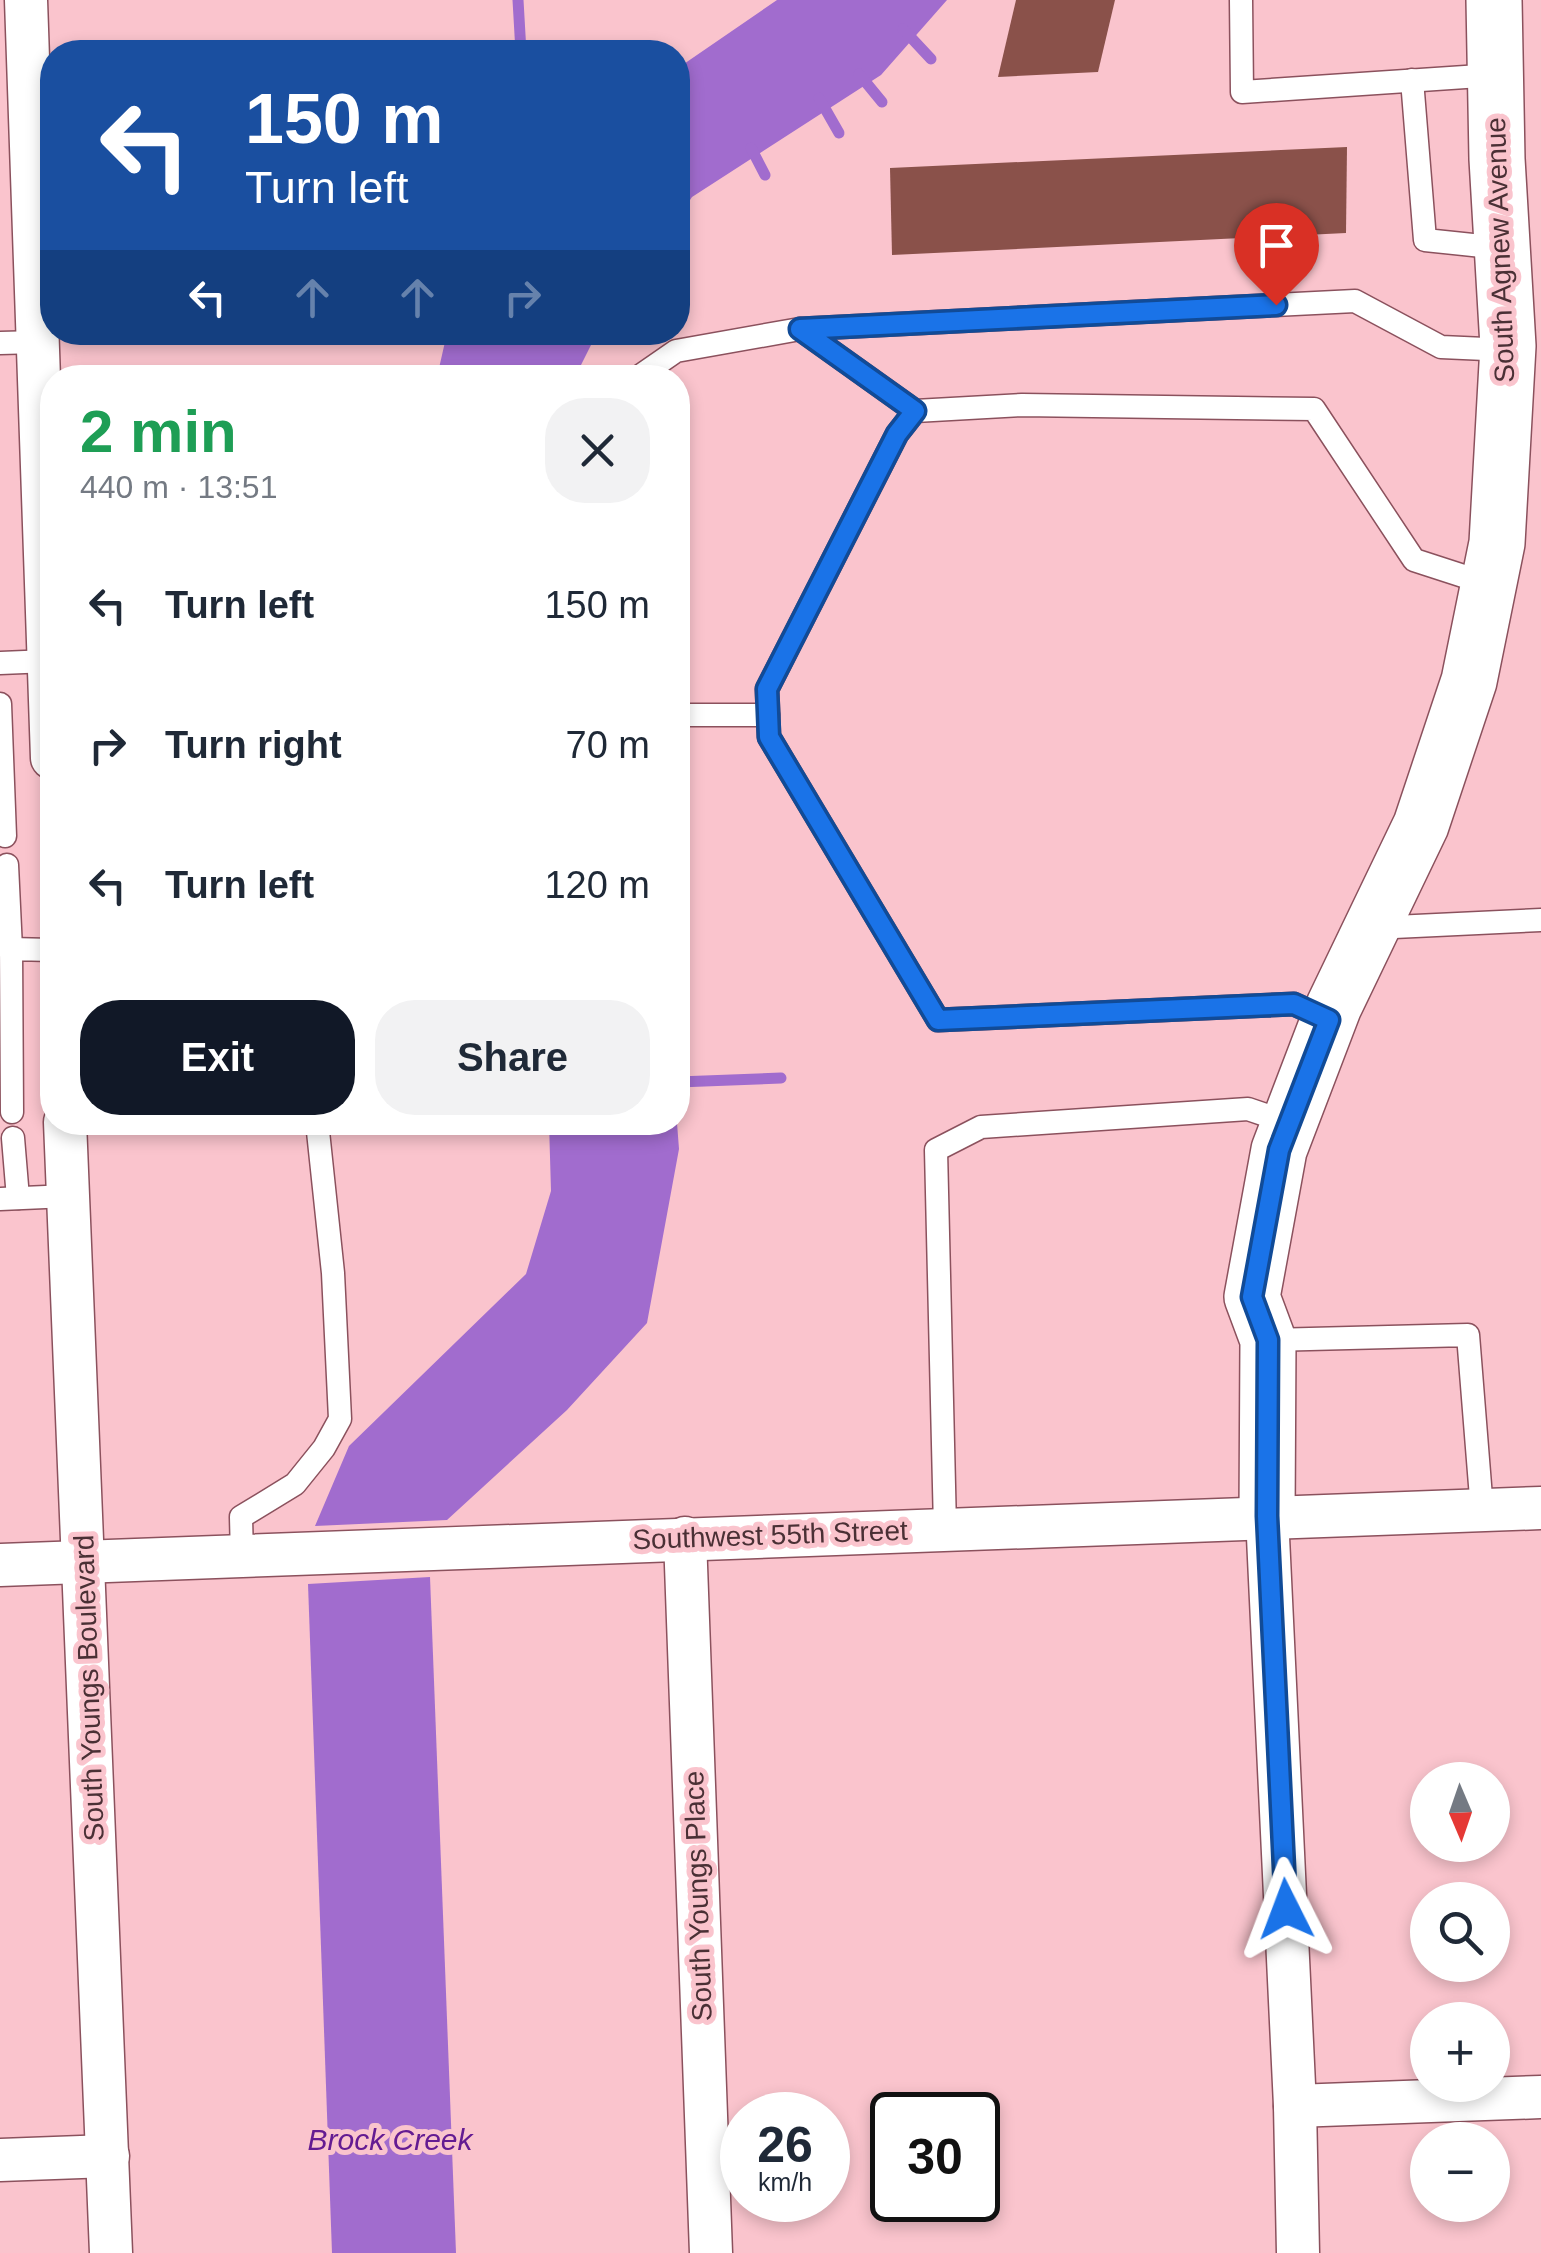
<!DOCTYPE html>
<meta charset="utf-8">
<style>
:root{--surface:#fff;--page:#f2f2f3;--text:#1f2937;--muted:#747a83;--accent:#111827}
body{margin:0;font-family:Arial,sans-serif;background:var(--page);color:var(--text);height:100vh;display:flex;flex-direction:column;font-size:38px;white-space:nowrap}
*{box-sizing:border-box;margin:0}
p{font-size:32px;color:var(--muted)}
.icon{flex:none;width:55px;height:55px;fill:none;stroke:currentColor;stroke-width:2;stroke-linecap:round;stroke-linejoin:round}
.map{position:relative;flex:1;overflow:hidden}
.drawer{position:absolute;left:40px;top:365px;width:650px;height:770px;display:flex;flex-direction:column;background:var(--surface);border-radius:40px;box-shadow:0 5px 15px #0003}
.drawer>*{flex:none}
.top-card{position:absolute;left:40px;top:40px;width:650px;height:305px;border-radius:40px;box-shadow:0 5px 15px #0003;background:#1a4fa0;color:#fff;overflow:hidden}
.needle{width:65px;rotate:178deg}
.fabs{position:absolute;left:1410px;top:1762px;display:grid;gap:20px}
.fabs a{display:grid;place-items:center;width:100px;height:100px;border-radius:50%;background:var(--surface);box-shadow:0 5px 15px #0003;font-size:50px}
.speed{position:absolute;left:720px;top:2092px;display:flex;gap:20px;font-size:50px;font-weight:700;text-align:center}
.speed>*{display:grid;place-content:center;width:130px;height:130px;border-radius:50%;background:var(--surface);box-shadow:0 5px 15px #0003;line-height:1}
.speed small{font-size:25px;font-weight:400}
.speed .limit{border:5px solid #111;border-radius:15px;background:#fff;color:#111}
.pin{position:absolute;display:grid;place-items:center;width:85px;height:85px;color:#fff;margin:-102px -42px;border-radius:50% 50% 50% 0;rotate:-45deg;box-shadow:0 0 10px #0007}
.pin .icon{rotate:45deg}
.me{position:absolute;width:110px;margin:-55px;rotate:357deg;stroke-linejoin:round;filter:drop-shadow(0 0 8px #0008)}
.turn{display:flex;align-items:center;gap:35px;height:210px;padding:0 40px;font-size:45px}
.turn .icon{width:130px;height:130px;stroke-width:2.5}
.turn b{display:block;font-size:70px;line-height:85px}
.lanes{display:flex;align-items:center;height:95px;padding:0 40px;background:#0003;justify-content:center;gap:50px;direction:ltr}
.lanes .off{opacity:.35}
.round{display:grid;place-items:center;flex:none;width:105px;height:105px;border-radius:40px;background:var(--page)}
.head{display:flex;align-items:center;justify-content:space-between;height:170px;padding:0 40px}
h1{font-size:60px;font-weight:700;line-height:75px;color:#1e9e55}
.cta{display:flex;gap:20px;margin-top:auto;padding:20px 40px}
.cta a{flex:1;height:115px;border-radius:40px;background:var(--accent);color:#fff;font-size:40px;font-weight:700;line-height:115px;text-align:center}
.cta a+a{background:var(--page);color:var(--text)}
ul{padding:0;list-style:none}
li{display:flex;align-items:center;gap:30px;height:140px;padding:0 40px}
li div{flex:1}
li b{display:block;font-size:38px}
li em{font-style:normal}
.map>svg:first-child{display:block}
.water{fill:#a16cce}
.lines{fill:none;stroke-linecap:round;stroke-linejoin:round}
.stream{stroke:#a16cce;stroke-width:11}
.building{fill:#8a514a}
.lane-casing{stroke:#8b515d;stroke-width:25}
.street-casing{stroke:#8b515d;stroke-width:45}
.secondary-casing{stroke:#8b515d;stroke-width:58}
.lane{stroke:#fff;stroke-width:22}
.street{stroke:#fff;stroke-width:42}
.secondary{stroke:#fff;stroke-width:55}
.route-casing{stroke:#114b97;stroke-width:25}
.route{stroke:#1a73e8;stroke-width:18}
.labels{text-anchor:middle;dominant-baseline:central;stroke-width:10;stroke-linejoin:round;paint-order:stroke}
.street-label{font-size:28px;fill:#4a3035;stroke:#fac4cd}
.water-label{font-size:30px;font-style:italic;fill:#641b92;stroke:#fac4cd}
</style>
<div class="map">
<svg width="1541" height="2253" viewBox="0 0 1541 2253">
<rect width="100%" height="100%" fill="#fac4cd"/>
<!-- water -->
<g class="water">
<path d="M777 0H947L881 75 692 197 678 218V68Z"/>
<path d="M447 333V332L597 333 575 377H437Z"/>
<path d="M549 1123H677L679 1149 647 1323 567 1410 447 1520 315 1526 349 1446 526 1274 551 1191Z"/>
<path d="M430 1577 456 2253H332L308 1584Z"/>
</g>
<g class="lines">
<!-- stream -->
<g class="stream">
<path d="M518 0 521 52"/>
<path d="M903 29 931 59"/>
<path d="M859 74 882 102"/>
<path d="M819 98 839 133"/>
<path d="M751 148 765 175"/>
<path d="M678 1082 781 1078"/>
</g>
</g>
<!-- building -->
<g class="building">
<path d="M1016 0H1115L1098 72 998 77Z"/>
<path d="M1347 147 1346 233 892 255 890 168Z"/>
</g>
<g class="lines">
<!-- lane casing -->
<g class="lane-casing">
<g id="lane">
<path d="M1241 0 1242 92 1495 75"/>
<path d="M1412 80 1425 240 1501 248"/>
<path d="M800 329 915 411"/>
<path d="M0 343 38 342"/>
<path d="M637 378 676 351 800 329 1355 301 1441 347 1508 350"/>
<path d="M0 663 49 661"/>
<path d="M0 704 5 836"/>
<path d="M678 715H768"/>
<path d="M1373 928 1541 920"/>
<path d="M0 944 11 949 7 865"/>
<path d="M1329 1020 1294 1004 938 1020 769 737 767 689 897 434 915 411 1022 405 1314 409 1414 560 1488 584"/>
<path d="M12 1112 11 949 52 950"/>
<path d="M13 1138 18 1198"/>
<path d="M0 1199 68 1196"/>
<path d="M1268 1340 1468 1335 1482 1510"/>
<path d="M945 1528 936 1150 981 1127 1248 1109 1289 1123"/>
<path d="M242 1557 241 1517 295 1484 324 1448 340 1419 333 1273 317 1122"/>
</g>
</g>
<!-- street casing -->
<g class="street-casing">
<g id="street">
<path d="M26 0 52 758"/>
<path d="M65 1122 111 2253"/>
<path d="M1267 1516 1295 2106 1298 2253"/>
<path d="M685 1538 711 2253"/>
<path d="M0 1565 1541 1508"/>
<path d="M1295 2106 1541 2097"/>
<path d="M0 2160 108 2156"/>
</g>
</g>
<!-- secondary casing -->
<g class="secondary-casing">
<path id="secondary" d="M1267 1516 1268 1340 1252 1297 1279 1150 1334 1006 1421 825 1469 681 1497 543 1508 346 1497 159 1494 0"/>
</g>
<!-- lane -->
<use href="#lane" class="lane"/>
<!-- street -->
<use href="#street" class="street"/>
<!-- secondary -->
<use href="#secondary" class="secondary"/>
</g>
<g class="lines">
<!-- route casing -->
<g class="route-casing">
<path id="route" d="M1276 305 800 329 915 411 897 434 767 689 769 737 938 1020 1294 1004 1329 1020 1279 1150 1252 1297 1268 1340 1267 1516 1286 1909"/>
</g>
<!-- route -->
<use href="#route" class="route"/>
</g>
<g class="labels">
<!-- street labels -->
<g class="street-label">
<text transform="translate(1500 250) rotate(-92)">South Agnew Avenue</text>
<text transform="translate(770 1535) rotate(-2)">Southwest 55th Street</text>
<text transform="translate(89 1688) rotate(-92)">South Youngs Boulevard</text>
<text transform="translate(698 1896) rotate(-92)">South Youngs Place</text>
</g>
<!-- water labels -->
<g class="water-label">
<text x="390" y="2139">Brock Creek</text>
</g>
</g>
</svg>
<div class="fabs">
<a><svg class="needle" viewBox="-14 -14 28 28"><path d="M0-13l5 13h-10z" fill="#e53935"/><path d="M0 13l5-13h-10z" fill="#747a83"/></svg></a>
<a><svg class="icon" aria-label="search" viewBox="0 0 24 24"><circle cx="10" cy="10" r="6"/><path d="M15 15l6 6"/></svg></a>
<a>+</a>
<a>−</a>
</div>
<div class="speed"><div>26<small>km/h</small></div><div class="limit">30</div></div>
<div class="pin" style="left:1276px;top:305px;background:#d93025"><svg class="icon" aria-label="arrive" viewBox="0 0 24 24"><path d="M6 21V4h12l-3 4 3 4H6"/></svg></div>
<svg class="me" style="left:1286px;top:1909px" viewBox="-20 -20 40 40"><path d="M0-17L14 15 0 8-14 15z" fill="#1a73e8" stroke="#fff" stroke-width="4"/></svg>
<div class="top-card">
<div class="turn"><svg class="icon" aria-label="left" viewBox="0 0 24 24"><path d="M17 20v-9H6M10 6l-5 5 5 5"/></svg><div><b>150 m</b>Turn left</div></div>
<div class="lanes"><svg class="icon" aria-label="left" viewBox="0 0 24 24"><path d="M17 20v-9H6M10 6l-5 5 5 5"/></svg><svg class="icon off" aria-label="ahead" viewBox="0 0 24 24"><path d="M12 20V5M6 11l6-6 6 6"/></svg><svg class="icon off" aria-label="ahead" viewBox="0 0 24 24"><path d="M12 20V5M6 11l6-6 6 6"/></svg><svg class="icon off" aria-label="right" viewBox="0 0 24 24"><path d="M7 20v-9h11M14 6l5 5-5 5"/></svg></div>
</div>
<section class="drawer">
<div class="head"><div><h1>2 min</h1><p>440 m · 13:51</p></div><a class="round"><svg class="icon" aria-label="close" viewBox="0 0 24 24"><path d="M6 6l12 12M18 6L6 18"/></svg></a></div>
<ul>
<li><svg class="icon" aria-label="left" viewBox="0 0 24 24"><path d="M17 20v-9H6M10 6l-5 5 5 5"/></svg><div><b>Turn left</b></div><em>150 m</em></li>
<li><svg class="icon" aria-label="right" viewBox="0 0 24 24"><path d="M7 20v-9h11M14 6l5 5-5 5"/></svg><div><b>Turn right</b></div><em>70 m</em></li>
<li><svg class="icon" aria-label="left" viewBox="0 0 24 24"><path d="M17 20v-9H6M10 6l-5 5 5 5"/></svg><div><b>Turn left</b></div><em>120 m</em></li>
</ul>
<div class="cta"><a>Exit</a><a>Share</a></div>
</section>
</div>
